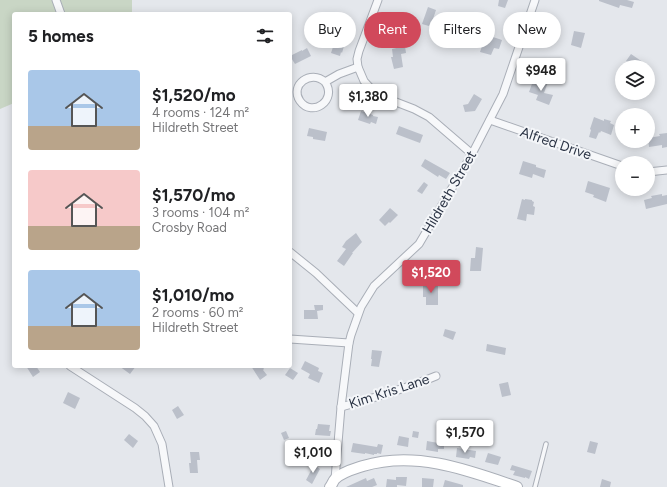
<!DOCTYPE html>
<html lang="en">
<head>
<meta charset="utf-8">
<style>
  :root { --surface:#fff; --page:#f2f2f2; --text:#202124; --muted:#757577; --accent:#d1495b }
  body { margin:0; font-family:Figtree,sans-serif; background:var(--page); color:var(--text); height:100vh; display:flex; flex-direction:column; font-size:15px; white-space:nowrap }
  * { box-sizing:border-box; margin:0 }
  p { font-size:13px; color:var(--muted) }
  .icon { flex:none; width:22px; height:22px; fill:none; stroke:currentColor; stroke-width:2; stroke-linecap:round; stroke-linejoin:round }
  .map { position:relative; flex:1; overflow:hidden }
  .sheet { position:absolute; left:12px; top:12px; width:280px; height:356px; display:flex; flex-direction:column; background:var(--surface); border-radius:4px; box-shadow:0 2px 10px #0003 }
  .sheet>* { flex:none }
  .guide { position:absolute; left:304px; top:12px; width:303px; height:36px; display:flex; gap:8px }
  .fabs { position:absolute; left:615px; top:60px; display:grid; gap:8px }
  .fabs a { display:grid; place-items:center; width:40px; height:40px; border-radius:50%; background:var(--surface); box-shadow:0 2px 10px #0003; font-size:20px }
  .price { position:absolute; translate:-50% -34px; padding:0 9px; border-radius:4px; background:#fff; color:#222; font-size:13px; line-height:26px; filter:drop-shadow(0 1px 2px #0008) }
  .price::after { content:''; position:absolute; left:50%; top:24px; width:12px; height:9px; margin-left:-6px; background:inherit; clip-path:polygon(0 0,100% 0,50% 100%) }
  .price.current { background:var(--accent); color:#fff }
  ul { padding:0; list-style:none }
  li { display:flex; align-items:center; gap:12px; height:100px; padding:0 16px }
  li span { display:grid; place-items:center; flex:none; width:112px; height:80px; border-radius:4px; color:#555 }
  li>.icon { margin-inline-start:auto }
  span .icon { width:48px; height:48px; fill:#fffc; stroke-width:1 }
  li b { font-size:17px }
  h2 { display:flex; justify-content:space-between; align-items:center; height:48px; padding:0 16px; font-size:17px }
  .chip { padding:0 14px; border-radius:18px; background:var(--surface); box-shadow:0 2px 10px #0003; font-size:14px; line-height:36px }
  .chip.current { background:var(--accent); color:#fff }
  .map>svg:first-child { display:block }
  .green { fill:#c9d6c5 }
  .building { fill:#bbc0ca }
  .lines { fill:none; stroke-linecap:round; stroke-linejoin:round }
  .lane-casing { stroke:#a9aeb7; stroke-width:5.5 }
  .street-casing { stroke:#a9aeb7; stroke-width:9 }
  .secondary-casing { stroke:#a9aeb7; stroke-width:12 }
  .lane { stroke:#f7f8fa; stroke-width:3.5 }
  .street { stroke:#f7f8fa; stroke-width:7 }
  .secondary { stroke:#fff; stroke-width:10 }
  .labels { text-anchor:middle; stroke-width:4; stroke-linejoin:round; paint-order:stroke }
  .street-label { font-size:14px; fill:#2b3445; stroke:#f4f6f9 }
</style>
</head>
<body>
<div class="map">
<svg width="667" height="487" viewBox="0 0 667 487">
  <rect width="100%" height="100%" fill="#e4e7ec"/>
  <path class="green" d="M 0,0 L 132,0 L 132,14 L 14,14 L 14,103 L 0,109 Z"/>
  <g class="building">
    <path d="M 499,0 L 508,0 L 505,8 L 498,6 Z"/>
    <path d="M 599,0 L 627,0 L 634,2 L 632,8 L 620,5 L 619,8 L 599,1 Z"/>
    <path d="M 428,7 L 436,10 L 432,22 L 431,21 L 429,26 L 422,24 Z"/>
    <path d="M 574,31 L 585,33 L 581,48 L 571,45 Z"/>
    <path d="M 338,36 L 346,39 L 342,53 L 341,52 L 340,56 L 331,53 L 335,41 L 336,42 Z"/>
    <path d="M 485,37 L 492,40 L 493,37 L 502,40 L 499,49 L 494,48 L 491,55 L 480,52 Z"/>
    <path d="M 405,46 L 406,53 L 401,54 L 403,67 L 394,69 L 391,57 L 393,57 L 392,49 Z"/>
    <path d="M 307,48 L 311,56 L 295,64 L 290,56 L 302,50 L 302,51 Z"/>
    <path d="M 631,54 L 650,67 L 632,67 L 629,65 L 630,63 L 626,61 Z"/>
    <path d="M 540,79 L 548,82 L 544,93 L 553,95 L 549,105 L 536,100 L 538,95 L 529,92 L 533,81 L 538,83 Z"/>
    <path d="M 474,94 L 482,99 L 475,111 L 465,112 L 463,105 L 468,104 Z"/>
    <path d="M 361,111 L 373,115 L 373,116 L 378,117 L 376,124 L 371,122 L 370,124 L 358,120 Z"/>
    <path d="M 594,117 L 604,121 L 604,119 L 611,121 L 610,123 L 614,125 L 611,135 L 601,131 L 600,133 L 599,132 L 596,139 L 589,137 L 591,130 L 590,129 Z"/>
    <path d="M 399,126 L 423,135 L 420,143 L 396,134 Z"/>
    <path d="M 309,128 L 327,132 L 325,141 L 313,139 L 313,137 L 307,136 Z"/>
    <path d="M 667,133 L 667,147 L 662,148 L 662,145 L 649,147 L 648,138 L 660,136 L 659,134 Z"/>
    <path d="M 425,159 L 450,173 L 446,179 L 439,175 L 438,177 L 421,166 Z"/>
    <path d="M 523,161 L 536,165 L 536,167 L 546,170 L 544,178 L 533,174 L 532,178 L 519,174 Z"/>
    <path d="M 588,181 L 610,188 L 606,202 L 593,197 L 594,195 L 585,192 Z"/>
    <path d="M 424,182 L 428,185 L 422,194 L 417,191 Z"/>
    <path d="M 662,194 L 662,196 L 667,195 L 667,204 L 646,209 L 644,200 L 652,198 L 651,196 Z"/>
    <path d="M 522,199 L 525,200 L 525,199 L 532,200 L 532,201 L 534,202 L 533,206 L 535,207 L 534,215 L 527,214 L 526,221 L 517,219 Z"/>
    <path d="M 390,208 L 398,215 L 390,223 L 389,222 L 385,226 L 379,220 Z"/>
    <path d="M 356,233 L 362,242 L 352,253 L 353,253 L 344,266 L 337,261 L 346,249 L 342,247 L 346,241 Z"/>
    <path d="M 476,247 L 483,248 L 481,271 L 470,271 L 471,258 L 475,258 Z"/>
    <path d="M 423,285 L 438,285 L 438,305 L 426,305 L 426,297 L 423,297 Z"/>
    <path d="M 314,305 L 323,305 L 323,310 L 317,311 L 318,319 L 304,319 L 304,310 L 315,310 Z"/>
    <path d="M 445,329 L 456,332 L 453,340 L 443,336 Z"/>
    <path d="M 487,344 L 506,348 L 505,355 L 486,351 Z"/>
    <path d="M 372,350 L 382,351 L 379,367 L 371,366 L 372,359 L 371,359 Z"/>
    <path d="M 305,361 L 319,368 L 318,371 L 323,373 L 319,383 L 308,378 L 310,374 L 301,369 Z"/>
    <path d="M 26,366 L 36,366 L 40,372 L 33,377 Z"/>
    <path d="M 119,366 L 136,366 L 130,374 Z"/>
    <path d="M 251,366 L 262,366 L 264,369 L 263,370 L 267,375 L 260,380 Z"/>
    <path d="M 290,368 L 298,373 L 293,380 L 285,375 Z"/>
    <path d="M 508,382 L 511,395 L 502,397 L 499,384 Z"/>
    <path d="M 68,392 L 80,398 L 75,409 L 63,403 Z"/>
    <path d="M 178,406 L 184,415 L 177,419 L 172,410 Z"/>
    <path d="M 318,424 L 330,425 L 329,431 L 331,431 L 330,436 L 315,435 L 316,429 L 317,429 Z"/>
    <path d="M 286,431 L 289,438 L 284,440 L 281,433 Z"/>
    <path d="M 413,431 L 419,432 L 418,438 L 412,437 Z"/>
    <path d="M 129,434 L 138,441 L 133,448 L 124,440 Z"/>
    <path d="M 399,436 L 409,438 L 408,447 L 397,445 Z"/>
    <path d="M 427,441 L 444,444 L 444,449 L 438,449 L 438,452 L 426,450 Z"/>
    <path d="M 590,441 L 598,443 L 595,454 L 587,452 Z"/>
    <path d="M 353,443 L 377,447 L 378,444 L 383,445 L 381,454 L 377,453 L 377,454 L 374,454 L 374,455 L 365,453 L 365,454 L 351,452 Z"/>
    <path d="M 457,448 L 476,451 L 475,458 L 470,457 L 469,459 L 456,457 Z"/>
    <path d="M 190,452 L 199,452 L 200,460 L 197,460 L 198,473 L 190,473 L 189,463 L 191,463 Z"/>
    <path d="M 488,453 L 501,457 L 498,465 L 485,462 Z"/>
    <path d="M 314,465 L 320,469 L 312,484 L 306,480 Z"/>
    <path d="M 512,465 L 532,471 L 529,479 L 525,477 L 525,478 L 513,475 L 515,471 L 510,470 Z"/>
    <path d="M 396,477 L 407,477 L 406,486 L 397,485 L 397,487 L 386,487 L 387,479 L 396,480 Z"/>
    <path d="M 366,478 L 367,481 L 374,478 L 377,485 L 372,487 L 346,487 Z"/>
    <path d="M 422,478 L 434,479 L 433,487 L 422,487 Z"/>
    <path d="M 602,479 L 611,482 L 610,487 L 600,487 Z"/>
    <path d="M 445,480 L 463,485 L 463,487 L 443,487 Z"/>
  </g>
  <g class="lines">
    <g class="lane-casing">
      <path id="lane" d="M 535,487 L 546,444"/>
    </g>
    <g class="street-casing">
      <g id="street">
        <path d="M 56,0 L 61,14"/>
        <path d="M 378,0 L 359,51 L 357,59 L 358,67 L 364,81 L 375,93 L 383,97 L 414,109 L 429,117 L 472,154"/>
        <path d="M 325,82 C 311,69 289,85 300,101 C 312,118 338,100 325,82 L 339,74 L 358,67"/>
        <path d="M 490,120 L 622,166"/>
        <path d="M 648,172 L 667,170"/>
        <path d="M 290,252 L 316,273 L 358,313"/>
        <path d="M 290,339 L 349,343"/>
        <path d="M 70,366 L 135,408 L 145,416 L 154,426 L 162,444 L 169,487"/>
        <path d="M 341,407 C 374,398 405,389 436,376"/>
        <path d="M 335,479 L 341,407 L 349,343 L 351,335 L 361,307 L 374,286 L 419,244 L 472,154 L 503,94 L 535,0"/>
      </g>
    </g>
    <g class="secondary-casing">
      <path id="secondary" d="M 330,487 C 332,485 333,481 335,479 C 342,472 354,469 363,466 C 415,450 468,470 517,487"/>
    </g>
    <use href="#lane" class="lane"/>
    <use href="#street" class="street"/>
    <use href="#secondary" class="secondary"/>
  </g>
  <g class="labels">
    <g class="street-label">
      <text transform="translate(556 143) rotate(19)" y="5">Alfred Drive</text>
      <text transform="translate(449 192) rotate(-60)" y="5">Hildreth Street</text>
      <text transform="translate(389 391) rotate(-18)" y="5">Kim Kris Lane</text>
    </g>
  </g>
</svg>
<div class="fabs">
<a><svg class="icon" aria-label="layers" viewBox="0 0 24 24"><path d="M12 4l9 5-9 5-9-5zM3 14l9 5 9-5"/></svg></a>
<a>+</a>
<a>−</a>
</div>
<b class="price" style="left:541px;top:92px">$948</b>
<b class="price" style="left:368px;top:118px">$1,380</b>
<b class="price current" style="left:431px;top:294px">$1,520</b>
<b class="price" style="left:465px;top:454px">$1,570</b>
<b class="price" style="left:313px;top:474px">$1,010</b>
<div class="guide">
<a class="chip">Buy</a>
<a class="chip current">Rent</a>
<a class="chip">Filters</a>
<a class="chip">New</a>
</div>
<section class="sheet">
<h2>5 homes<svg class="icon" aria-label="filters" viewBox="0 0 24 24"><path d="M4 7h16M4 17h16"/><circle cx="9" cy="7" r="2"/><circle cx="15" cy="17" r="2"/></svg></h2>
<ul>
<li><span style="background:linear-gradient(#a9c7e8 70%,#b9a48a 0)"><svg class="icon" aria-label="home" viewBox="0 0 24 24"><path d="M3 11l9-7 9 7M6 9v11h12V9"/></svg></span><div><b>$1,520/mo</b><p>4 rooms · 124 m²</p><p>Hildreth Street</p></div></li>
<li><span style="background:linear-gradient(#f6c9c9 70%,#b9a48a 0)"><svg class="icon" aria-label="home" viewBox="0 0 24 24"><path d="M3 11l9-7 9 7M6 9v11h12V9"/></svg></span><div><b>$1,570/mo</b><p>3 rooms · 104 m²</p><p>Crosby Road</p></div></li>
<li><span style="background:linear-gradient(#a9c7e8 70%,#b9a48a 0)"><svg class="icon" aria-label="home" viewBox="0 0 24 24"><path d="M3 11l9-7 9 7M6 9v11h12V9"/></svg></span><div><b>$1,010/mo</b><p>2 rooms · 60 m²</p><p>Hildreth Street</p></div></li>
</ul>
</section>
</div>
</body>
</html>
